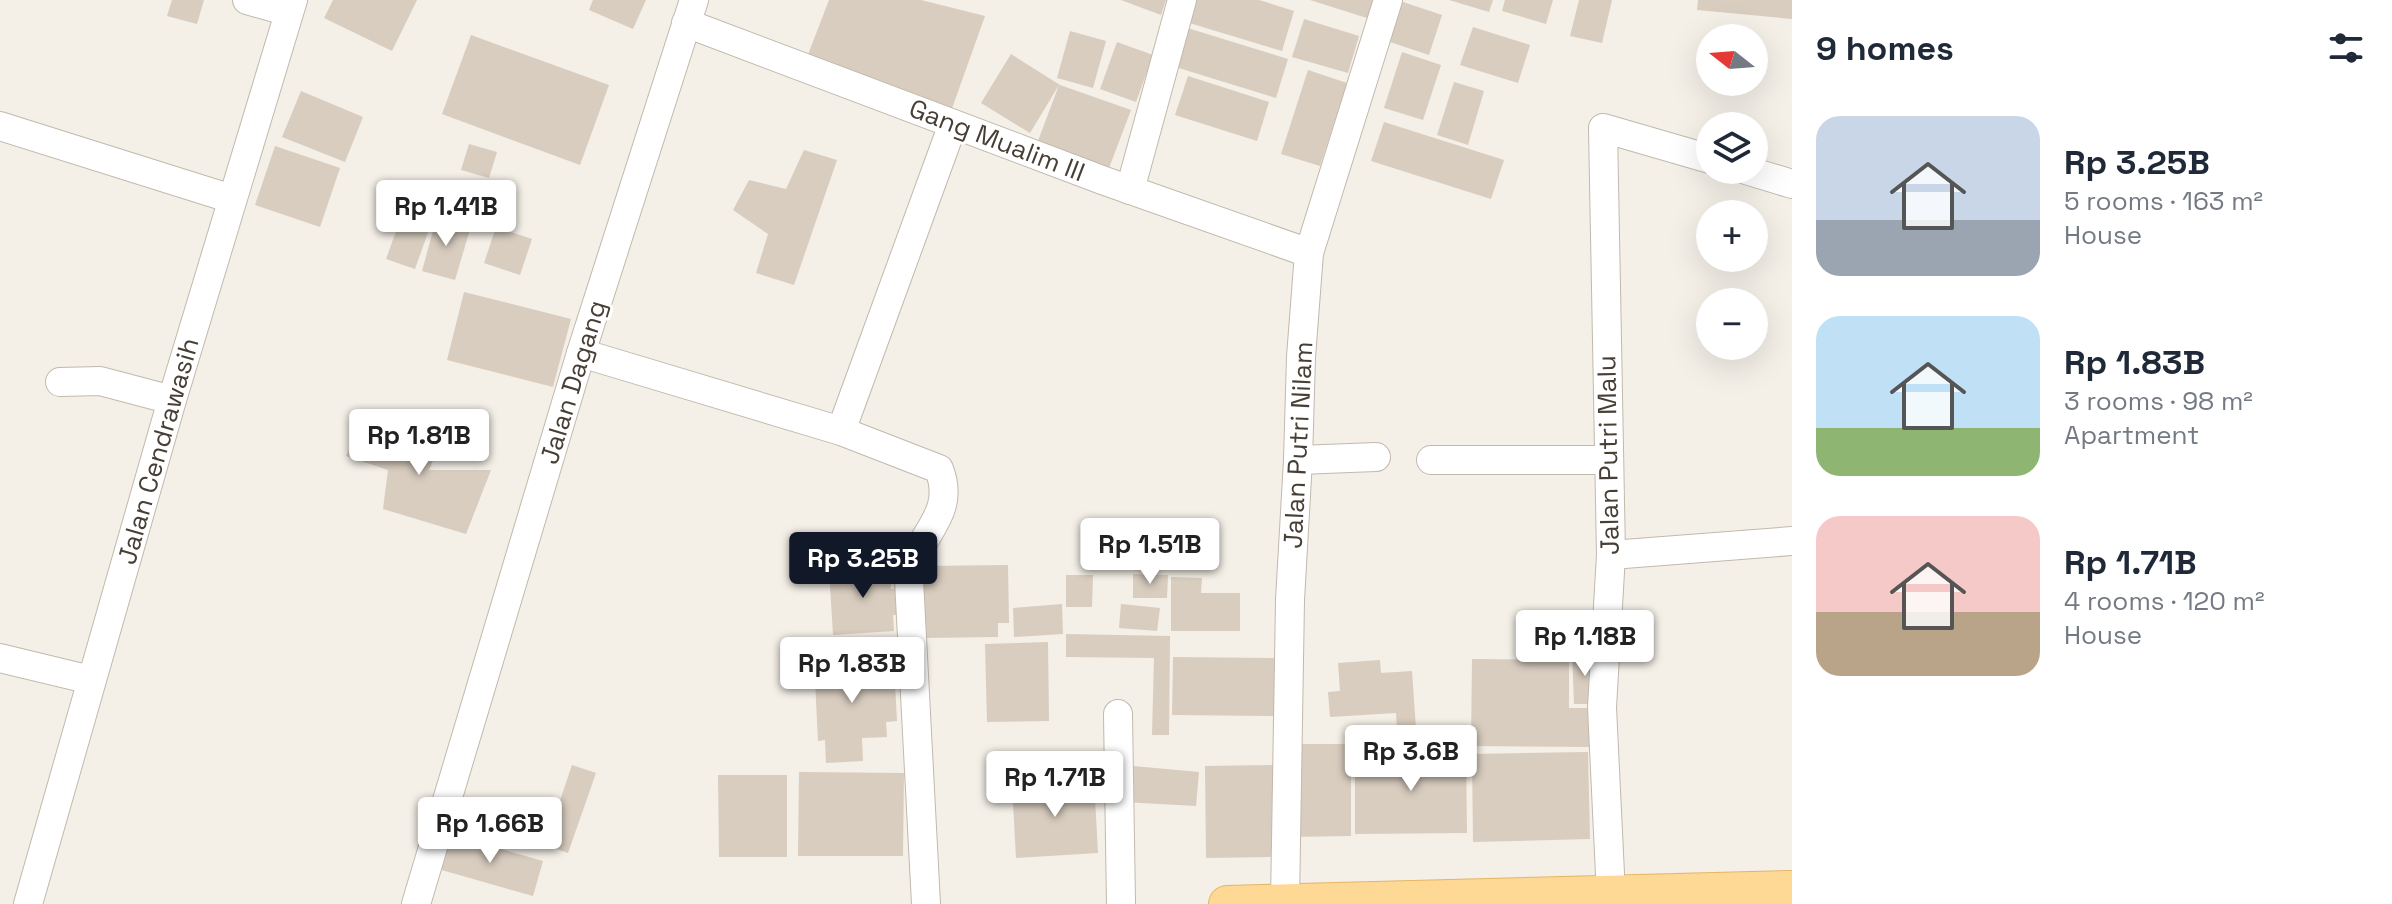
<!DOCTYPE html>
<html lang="en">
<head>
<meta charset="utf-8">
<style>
  :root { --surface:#fff; --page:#f6f6f7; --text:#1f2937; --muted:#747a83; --accent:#111827 }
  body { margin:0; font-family:"Space Grotesk",sans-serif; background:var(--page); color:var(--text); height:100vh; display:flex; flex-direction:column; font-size:30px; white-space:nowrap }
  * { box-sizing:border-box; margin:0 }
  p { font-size:26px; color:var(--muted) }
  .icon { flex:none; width:44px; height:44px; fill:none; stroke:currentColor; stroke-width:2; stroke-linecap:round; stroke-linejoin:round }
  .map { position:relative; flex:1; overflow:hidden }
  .drawer { display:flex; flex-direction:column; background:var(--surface); width:600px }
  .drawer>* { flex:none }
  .needle { width:52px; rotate:287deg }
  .fabs { position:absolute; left:1696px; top:24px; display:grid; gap:16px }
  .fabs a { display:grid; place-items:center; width:72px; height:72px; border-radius:50%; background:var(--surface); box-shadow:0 8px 32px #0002; font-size:40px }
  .price { position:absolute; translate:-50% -68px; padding:0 18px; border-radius:8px; background:#fff; color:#222; font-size:26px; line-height:52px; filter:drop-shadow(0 2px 4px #0008) }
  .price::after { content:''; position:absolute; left:50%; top:48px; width:24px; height:18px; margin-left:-12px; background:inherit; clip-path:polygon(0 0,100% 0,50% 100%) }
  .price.selected { background:var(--accent); color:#fff }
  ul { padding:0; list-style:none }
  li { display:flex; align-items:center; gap:24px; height:200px; padding:0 24px }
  li span { display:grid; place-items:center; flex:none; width:224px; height:160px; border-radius:24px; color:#555 }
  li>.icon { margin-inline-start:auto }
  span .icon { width:96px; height:96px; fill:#fffc; stroke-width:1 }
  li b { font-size:34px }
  h2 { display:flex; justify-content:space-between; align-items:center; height:96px; padding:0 24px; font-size:34px }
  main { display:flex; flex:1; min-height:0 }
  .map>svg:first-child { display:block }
  .building { fill:#d8cdbf }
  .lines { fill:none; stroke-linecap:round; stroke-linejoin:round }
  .minor-casing { stroke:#c2b9ad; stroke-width:30 }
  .major-casing { stroke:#e4b565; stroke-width:38 }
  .minor { stroke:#fff; stroke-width:28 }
  .major { stroke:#fed996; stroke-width:36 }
  .labels { text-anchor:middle; stroke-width:6; stroke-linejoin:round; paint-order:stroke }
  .street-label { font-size:26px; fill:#473f36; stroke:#fff }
</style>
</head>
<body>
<main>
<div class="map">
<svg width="1792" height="904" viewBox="0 0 1792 904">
  <rect width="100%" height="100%" fill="#f4efe7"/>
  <g class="building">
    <path d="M 172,0 L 204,0 L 197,24 L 167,16 Z"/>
    <path d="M 333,0 L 417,0 L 392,51 L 324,18 Z"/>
    <path d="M 593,0 L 646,0 L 633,29 L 589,10 Z"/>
    <path d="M 829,0 L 921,0 L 985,16 L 950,114 L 804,65 Z"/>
    <path d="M 1121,0 L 1166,0 L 1161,15 Z"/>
    <path d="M 1193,0 L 1259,0 L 1294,11 L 1282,51 L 1186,22 Z"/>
    <path d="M 1310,0 L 1376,0 L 1370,19 Z"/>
    <path d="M 1449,0 L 1493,0 L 1489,12 Z"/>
    <path d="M 1505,0 L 1553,0 L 1546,24 L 1502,11 Z"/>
    <path d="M 1579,0 L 1612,0 L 1602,43 L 1570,36 Z"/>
    <path d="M 1698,0 L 1792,0 L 1792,19 L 1697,10 Z"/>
    <path d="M 1400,1 L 1442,15 L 1429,55 L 1387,41 Z"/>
    <path d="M 1304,19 L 1359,36 L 1348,73 L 1292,57 Z"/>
    <path d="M 1181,26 L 1288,59 L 1276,98 L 1169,65 Z"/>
    <path d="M 1473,27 L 1530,45 L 1518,83 L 1460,65 Z"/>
    <path d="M 1070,31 L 1106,41 L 1093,88 L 1057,78 Z"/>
    <path d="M 471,35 L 609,85 L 580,165 L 442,114 Z"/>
    <path d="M 1117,42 L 1153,55 L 1136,102 L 1100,89 Z"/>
    <path d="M 1402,52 L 1441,65 L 1423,120 L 1384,108 Z"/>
    <path d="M 1011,54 L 1060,85 L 1131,110 L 1106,176 L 1035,149 L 1059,85 L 1030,133 L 981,103 Z"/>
    <path d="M 1308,70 L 1347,83 L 1320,166 L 1281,154 Z"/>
    <path d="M 1188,76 L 1269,102 L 1257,141 L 1175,115 Z"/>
    <path d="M 1454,82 L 1484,91 L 1468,145 L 1437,135 Z"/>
    <path d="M 301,91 L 363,117 L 345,162 L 282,137 Z"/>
    <path d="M 1384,122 L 1504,160 L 1491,199 L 1371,161 Z"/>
    <path d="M 469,144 L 497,152 L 489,178 L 461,170 Z"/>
    <path d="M 275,146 L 340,168 L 320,227 L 255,205 Z"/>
    <path d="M 804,150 L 837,160 L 794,285 L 756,273 L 768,234 L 733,210 L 749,180 L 786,189 Z"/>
    <path d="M 407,201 L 436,210 L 415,269 L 386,259 Z"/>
    <path d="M 437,216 L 471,226 L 455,280 L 422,271 Z"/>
    <path d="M 496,227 L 532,239 L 520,275 L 484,263 Z"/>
    <path d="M 464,292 L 571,319 L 553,387 L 447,360 Z"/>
    <path d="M 366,417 L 441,442 L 429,470 L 491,470 L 466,534 L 383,509 L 388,470 L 346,456 Z"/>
    <path d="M 890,565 L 891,589 L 900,588 L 902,615 L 893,615 L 894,631 L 833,635 L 829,569 Z"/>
    <path d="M 1008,565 L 1009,623 L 998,623 L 998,637 L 923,638 L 922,566 Z"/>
    <path d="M 1133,574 L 1168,575 L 1167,598 L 1133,598 Z"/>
    <path d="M 1066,575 L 1093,575 L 1092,607 L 1066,607 Z"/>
    <path d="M 1171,577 L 1202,578 L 1201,593 L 1240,593 L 1240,631 L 1171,631 Z"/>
    <path d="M 1062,604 L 1063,634 L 1014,637 L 1013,608 Z"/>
    <path d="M 1121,604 L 1160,608 L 1157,631 L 1119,628 Z"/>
    <path d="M 1066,634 L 1170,636 L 1169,735 L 1152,735 L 1154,658 L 1066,657 Z"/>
    <path d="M 1048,642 L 1049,721 L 987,722 L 985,644 Z"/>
    <path d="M 1596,652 L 1597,704 L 1574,704 L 1572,653 Z"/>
    <path d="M 883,656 L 884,684 L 895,684 L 897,721 L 886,722 L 887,737 L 862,738 L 863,761 L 826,763 L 825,740 L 818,741 L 814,660 Z"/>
    <path d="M 1173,657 L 1279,658 L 1278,716 L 1172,715 Z"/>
    <path d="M 1472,659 L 1569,660 L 1569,708 L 1590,708 L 1590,747 L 1471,746 Z"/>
    <path d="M 1380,660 L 1381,673 L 1412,671 L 1416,729 L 1397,730 L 1396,713 L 1330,717 L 1328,692 L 1340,691 L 1338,663 Z"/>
    <path d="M 1289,744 L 1351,744 L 1351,836 L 1290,837 Z"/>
    <path d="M 1466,751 L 1467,833 L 1355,834 L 1355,752 Z"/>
    <path d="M 1588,752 L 1590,839 L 1473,842 L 1472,754 Z"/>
    <path d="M 572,765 L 596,773 L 568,853 L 545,845 Z"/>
    <path d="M 1122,765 L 1199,772 L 1196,806 L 1123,802 Z"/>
    <path d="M 1274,765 L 1275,857 L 1206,858 L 1205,766 Z"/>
    <path d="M 799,772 L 904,773 L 903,856 L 798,856 Z"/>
    <path d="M 718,775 L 787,775 L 787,857 L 719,857 Z"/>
    <path d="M 1094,779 L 1098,853 L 1016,858 L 1012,785 Z"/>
    <path d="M 448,834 L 543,861 L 533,896 L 438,869 Z"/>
  </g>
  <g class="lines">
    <g class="minor-casing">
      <g id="minor">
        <path d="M 247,0 L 289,12"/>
        <path d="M 686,23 L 1102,180 L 1309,253"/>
        <path d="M 0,126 L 232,199"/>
        <path d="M 1746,170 L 1792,184"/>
        <path d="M 1130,190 L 1182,0"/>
        <path d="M 581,353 L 841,431 L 939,469 C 958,518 913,536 909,580 L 926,904"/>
        <path d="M 60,382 L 100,381 L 172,400"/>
        <path d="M 841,431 L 953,124"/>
        <path d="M 1298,460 L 1376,457"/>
        <path d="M 1431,460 L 1608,460"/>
        <path d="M 1611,555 L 1792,541"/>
        <path d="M 0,658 L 91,680"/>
        <path d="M 1118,714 L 1121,904"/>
        <path d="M 1611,895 L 1602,707 L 1611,555 L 1603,128 L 1710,159"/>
        <path d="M 1285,902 L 1290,600 L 1298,460 L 1301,357 L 1309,253 L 1388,0"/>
        <path d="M 28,904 L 172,400 L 293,0"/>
        <path d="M 416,904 L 581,353 L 694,0"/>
      </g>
    </g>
    <g class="major-casing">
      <path id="major" d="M 1227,904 L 1792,889"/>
    </g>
    <use href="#minor" class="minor"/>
    <use href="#major" class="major"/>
  </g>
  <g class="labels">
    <g class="street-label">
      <text transform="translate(997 140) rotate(21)" y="9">Gang Mualim III</text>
      <text transform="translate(573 382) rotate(-73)" y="9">Jalan Dagang</text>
      <text transform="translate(1298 445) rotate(-87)" y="9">Jalan Putri Nilam</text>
      <text transform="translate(158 451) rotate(-74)" y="9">Jalan Cendrawasih</text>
      <text transform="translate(1608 455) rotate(-91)" y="9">Jalan Putri Malu</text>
    </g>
  </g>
</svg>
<div class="fabs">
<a><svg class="needle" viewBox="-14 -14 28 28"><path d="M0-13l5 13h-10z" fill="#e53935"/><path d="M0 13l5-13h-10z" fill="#747a83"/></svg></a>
<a><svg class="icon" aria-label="layers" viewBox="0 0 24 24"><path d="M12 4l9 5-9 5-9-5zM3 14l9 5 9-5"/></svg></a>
<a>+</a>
<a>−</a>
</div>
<b class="price" style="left:446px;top:248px">Rp 1.41B</b>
<b class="price" style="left:419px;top:477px">Rp 1.81B</b>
<b class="price" style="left:1150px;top:586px">Rp 1.51B</b>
<b class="price selected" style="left:863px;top:600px">Rp 3.25B</b>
<b class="price" style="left:1585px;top:678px">Rp 1.18B</b>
<b class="price" style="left:852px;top:705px">Rp 1.83B</b>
<b class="price" style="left:1411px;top:793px">Rp 3.6B</b>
<b class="price" style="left:1055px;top:819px">Rp 1.71B</b>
<b class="price" style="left:490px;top:865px">Rp 1.66B</b>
</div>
<section class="drawer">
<h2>9 homes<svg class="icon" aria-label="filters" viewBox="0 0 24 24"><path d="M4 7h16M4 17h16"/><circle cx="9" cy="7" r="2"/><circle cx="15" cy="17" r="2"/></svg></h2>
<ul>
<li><span style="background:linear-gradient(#c9d6e8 65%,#9aa5b1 0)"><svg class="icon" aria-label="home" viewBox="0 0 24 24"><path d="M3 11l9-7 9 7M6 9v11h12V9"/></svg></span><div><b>Rp 3.25B</b><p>5 rooms · 163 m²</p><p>House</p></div></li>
<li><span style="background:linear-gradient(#bfe0f5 70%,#8fb573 0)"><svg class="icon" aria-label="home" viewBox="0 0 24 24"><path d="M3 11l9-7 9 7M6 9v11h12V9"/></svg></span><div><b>Rp 1.83B</b><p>3 rooms · 98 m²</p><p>Apartment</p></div></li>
<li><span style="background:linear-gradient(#f6c9c9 60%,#b9a48a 0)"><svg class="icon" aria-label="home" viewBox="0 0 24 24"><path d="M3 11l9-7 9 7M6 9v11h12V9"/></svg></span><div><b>Rp 1.71B</b><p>4 rooms · 120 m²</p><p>House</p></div></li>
</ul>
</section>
</main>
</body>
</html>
